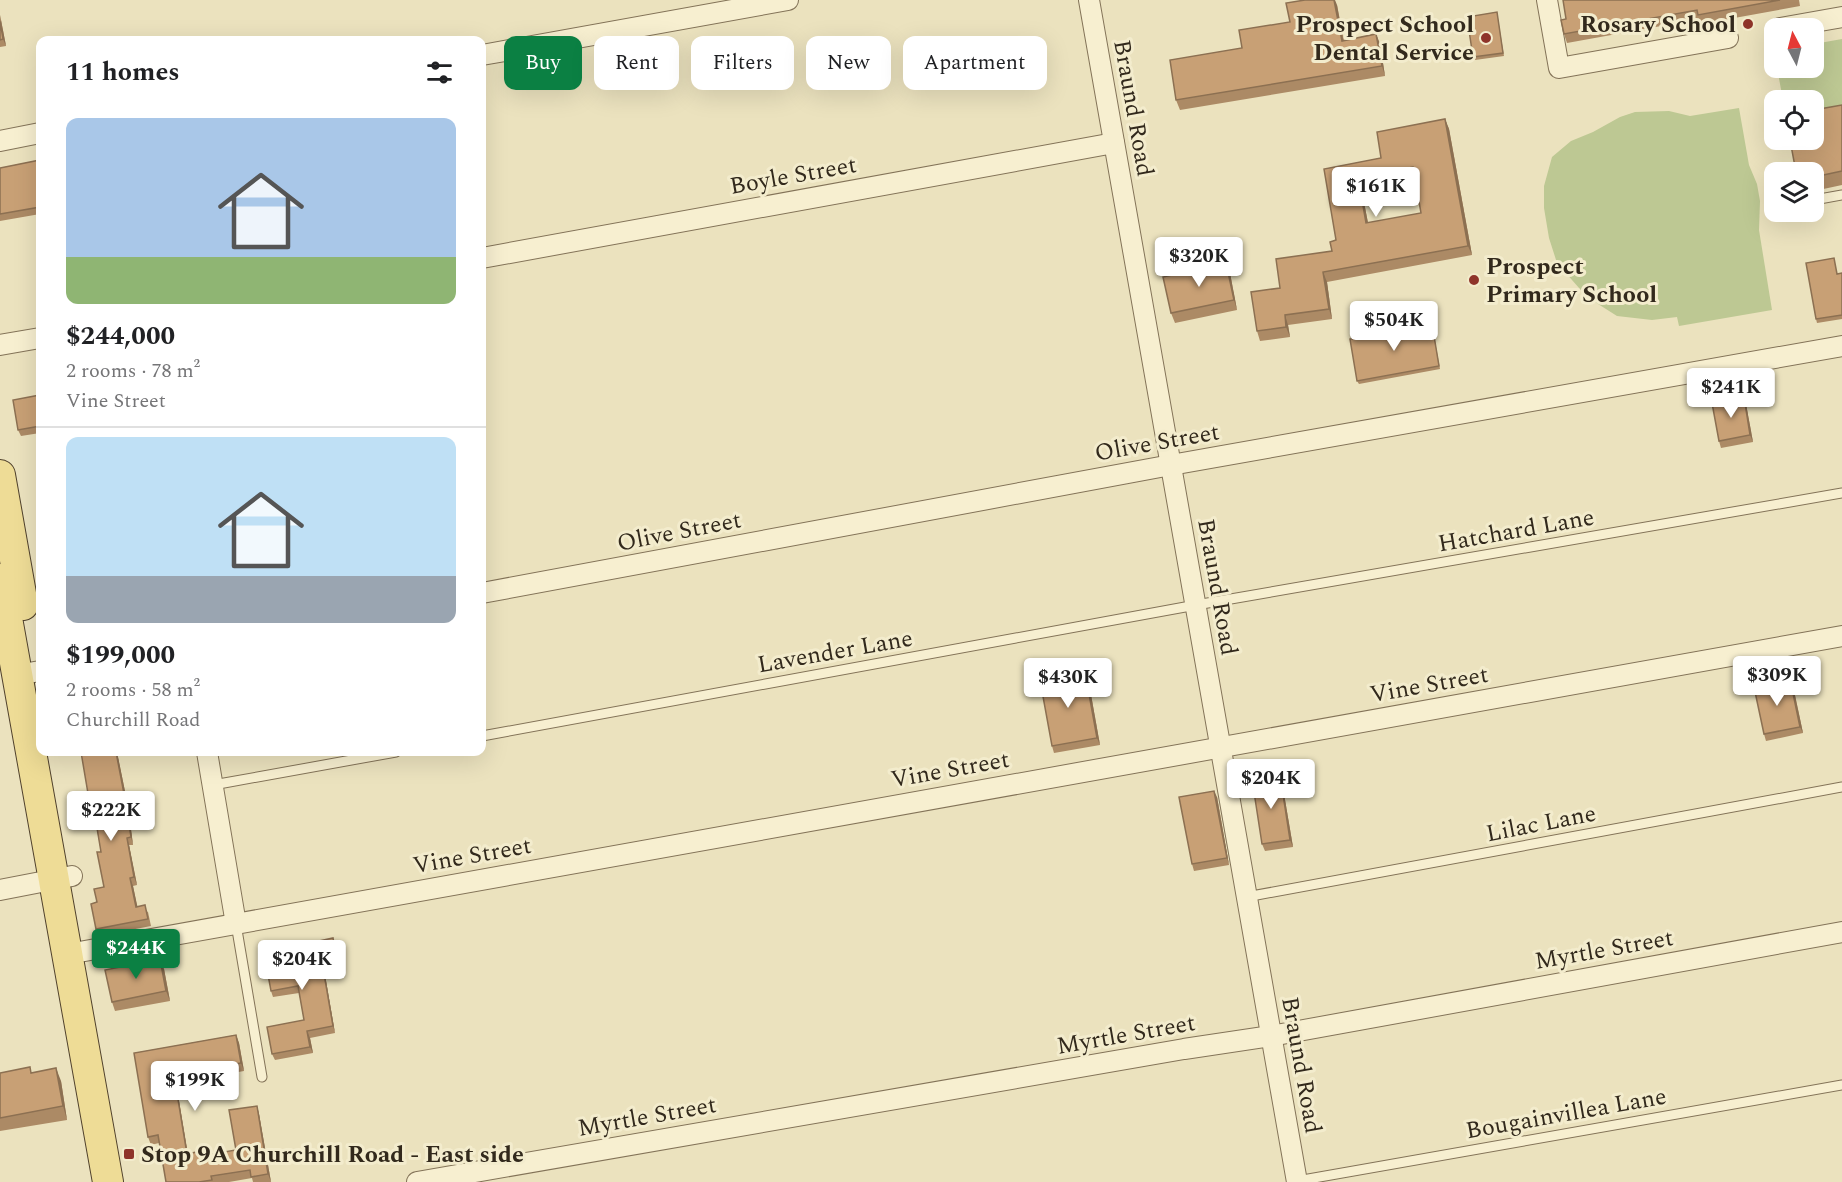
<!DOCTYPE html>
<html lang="en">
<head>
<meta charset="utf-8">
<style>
  :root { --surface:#fff; --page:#f6f6f6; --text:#202124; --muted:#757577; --line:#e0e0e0; --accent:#0b8043 }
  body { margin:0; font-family:Spectral,serif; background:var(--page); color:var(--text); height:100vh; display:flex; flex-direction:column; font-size:22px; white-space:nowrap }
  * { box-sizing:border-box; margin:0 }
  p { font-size:20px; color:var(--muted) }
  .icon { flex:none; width:33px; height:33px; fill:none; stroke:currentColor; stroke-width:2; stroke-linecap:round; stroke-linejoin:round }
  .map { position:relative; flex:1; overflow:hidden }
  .drawer { position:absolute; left:36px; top:36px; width:450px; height:720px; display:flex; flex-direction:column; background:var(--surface); border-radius:12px; box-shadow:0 6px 24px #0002 }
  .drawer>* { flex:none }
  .banner { position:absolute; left:504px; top:36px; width:570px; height:54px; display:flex; gap:12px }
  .needle { width:39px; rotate:353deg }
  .buttons { position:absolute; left:1764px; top:18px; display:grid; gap:12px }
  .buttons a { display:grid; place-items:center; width:60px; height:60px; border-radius:12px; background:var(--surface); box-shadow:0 6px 24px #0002; font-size:30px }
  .price { position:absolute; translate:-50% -51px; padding:0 14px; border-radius:6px; background:#fff; color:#222; font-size:20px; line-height:39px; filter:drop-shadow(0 2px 3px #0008) }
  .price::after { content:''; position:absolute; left:50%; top:36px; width:18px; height:14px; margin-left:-9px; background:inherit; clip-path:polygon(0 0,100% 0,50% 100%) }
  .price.selected { background:var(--accent); color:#fff }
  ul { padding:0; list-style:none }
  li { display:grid; align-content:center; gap:12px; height:318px; padding:0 30px }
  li+li { border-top:2px solid var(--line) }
  li span { display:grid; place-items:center; height:186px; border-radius:12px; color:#555 }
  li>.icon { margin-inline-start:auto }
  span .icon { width:108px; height:108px; fill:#fffc; stroke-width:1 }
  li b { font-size:26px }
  h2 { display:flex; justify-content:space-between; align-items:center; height:72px; padding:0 30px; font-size:26px }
  .pill { padding:0 21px; border-radius:12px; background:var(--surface); box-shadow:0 6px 24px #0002; font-size:21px; line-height:54px }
  .pill.selected { background:var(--accent); color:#fff }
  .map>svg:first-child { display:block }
  .green { fill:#bdc893 }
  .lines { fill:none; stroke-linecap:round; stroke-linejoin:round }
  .service-casing { stroke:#837358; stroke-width:11 }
  .minor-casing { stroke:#837358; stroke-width:22 }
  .primary-casing { stroke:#50412c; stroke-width:32 }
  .service { stroke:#f7efd0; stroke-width:9 }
  .minor { stroke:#f7efd0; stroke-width:20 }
  .primary { stroke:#eedc96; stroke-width:30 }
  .wall { fill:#ac8a65; fill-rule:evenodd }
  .shaded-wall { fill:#8c7052 }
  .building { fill:#c8a075; stroke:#8c7052; stroke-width:1.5; fill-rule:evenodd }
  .poi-dot { fill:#8f342a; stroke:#f3eccd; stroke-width:2 }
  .labels { text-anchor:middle; stroke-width:6; stroke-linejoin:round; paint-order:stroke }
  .poi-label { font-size:24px; font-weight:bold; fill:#32291c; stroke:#f3eccd; text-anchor:end }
  .street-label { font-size:24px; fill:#32291c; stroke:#f3eccd }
</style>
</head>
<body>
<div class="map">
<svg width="1842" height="1182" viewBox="0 0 1842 1182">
  <rect width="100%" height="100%" fill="#ebe2be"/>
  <g class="green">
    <path d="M 1842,39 L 1842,117 L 1814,122 L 1814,100 L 1783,100 L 1777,68 L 1814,68 L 1814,44 Z"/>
    <path d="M 1739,108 L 1749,165 L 1757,184 L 1760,201 L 1759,230 L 1772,310 L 1679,326 L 1677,317 L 1652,320 L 1617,316 L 1587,297 L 1557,263 L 1549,238 L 1544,208 L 1544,186 L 1552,157 L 1571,141 L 1593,132 L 1620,117 L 1635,112 L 1669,111 L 1690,116 Z"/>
  </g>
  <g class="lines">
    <g class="service-casing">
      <g id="service">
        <path d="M 1814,200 L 1842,195"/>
        <path d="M 482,736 L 1196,605 L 1842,493"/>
        <path d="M 213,785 L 396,752"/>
        <path d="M 1246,897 L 1842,787"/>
        <path d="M 236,924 L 262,1077"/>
        <path d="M 1297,1181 L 1842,1085"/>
      </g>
    </g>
    <g class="minor-casing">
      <g id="minor">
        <path d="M 1089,0 L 1297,1182"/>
        <path d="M 1547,0 L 1559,68 L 1728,38"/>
        <path d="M 1780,28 L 1842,17"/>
        <path d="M 482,55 L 788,0"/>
        <path d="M 0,141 L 40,133"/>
        <path d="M 482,258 L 1114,143"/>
        <path d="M 0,345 L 40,338"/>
        <path d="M 482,593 L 1171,465 L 1842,346"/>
        <path d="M 17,675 L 40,671"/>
        <path d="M 207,752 L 236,924"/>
        <path d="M 0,890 L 72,876"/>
        <path d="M 68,954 L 1842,636"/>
        <path d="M 417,1182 L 1184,1049 L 1271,1036 L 1842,932"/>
      </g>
    </g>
    <g class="primary-casing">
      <g id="primary">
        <path d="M 0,475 L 23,605"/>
        <path d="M 0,579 L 108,1182"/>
      </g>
    </g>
    <use href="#service" class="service"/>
    <use href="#minor" class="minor"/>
    <use href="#primary" class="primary"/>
  </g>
  <g class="wall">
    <path d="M 1563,0 L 1799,0 L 1800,6 L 1701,24 L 1700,19 L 1567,43 L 1564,34 L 1566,19 Z"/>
    <path d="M 1337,5 L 1344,40 L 1376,34 L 1380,44 L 1385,76 L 1180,110 L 1176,100 L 1242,48 Z"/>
    <path d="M 1497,12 L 1504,56 L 1475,60 L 1473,57 Z"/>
    <path d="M 0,15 L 6,46 L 0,47 Z"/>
    <path d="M 1842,105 L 1842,185 L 1814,191 L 1814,172 Z"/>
    <path d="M 1445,119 L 1449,129 L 1472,255 L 1327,282 L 1332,319 L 1288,325 L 1290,337 L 1260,341 L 1257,331 L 1280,288 L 1332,251 L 1336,240 L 1324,169 L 1381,158 ZM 1415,177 L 1421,213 L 1368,223 L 1361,187 Z"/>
    <path d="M 40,160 L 40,214 L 0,221 L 0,168 Z"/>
    <path d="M 1834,258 L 1837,274 L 1842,273 L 1842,319 L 1817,323 L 1816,319 Z"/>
    <path d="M 1226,263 L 1230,273 L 1237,310 L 1175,323 L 1171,313 Z"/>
    <path d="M 1432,324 L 1440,369 L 1359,384 L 1357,381 Z"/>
    <path d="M 40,395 L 40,433 L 21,436 L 18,430 Z"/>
    <path d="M 1746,404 L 1753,442 L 1721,448 L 1719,441 Z"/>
    <path d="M 1088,678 L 1100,745 L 1054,753 L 1052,746 Z"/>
    <path d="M 1793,686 L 1803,733 L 1766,741 L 1764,734 Z"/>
    <path d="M 81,752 L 117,752 L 128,806 L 133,845 L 129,845 L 137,885 L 133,886 L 137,906 L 148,912 L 151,926 L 99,936 L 96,929 L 97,902 L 104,887 L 101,852 L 97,830 L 96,830 L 93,823 Z"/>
    <path d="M 1280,775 L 1282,782 L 1293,847 L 1265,851 L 1262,844 Z"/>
    <path d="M 1217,797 L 1229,865 L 1194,871 L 1192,864 Z"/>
    <path d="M 335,945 L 340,972 L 325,975 L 335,1033 L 310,1038 L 313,1053 L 275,1060 L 272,1054 L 304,1020 L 299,993 L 273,997 L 271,991 Z"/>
    <path d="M 164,969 L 170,1001 L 115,1011 L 112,1002 Z"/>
    <path d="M 236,1035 L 239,1043 L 244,1071 L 176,1083 L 188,1154 L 208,1155 L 236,1150 L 257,1106 L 259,1114 L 271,1182 L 253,1182 L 252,1178 L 229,1182 L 166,1182 L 159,1143 L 151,1145 L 148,1137 L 134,1053 Z"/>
    <path d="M 32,1072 L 61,1081 L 67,1120 L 0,1131 L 0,1073 Z"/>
  </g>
  <g class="shaded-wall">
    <path d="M 1334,0 L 1335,0 L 1337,5 L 1345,51 L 1342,41 Z"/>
    <path d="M 0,15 L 6,46 L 3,39 Z"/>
    <path d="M 1376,34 L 1380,44 L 1385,76 L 1382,66 Z"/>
    <path d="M 1445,119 L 1449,129 L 1472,255 L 1468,246 Z"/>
    <path d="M 1358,177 L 1361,187 L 1370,233 L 1366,223 Z"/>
    <path d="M 1226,263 L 1230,273 L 1237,310 L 1234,300 Z"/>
    <path d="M 1323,272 L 1327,282 L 1332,319 L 1329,309 Z"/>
    <path d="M 1285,315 L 1288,325 L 1290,337 L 1286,327 Z"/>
    <path d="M 1744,397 L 1746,404 L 1753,442 L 1750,435 Z"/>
    <path d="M 1085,672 L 1088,678 L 1100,745 L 1097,738 Z"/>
    <path d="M 1790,679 L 1793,686 L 1803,733 L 1800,727 Z"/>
    <path d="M 116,752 L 117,752 L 128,806 L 133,845 L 131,837 Z"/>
    <path d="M 1280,775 L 1282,782 L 1293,847 L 1290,840 Z"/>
    <path d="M 1214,791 L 1217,797 L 1229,865 L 1227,858 Z"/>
    <path d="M 127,838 L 129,845 L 137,885 L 134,877 Z"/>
    <path d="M 130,878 L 133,886 L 139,914 L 136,907 Z"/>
    <path d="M 333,938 L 335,945 L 340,972 L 338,965 Z"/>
    <path d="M 160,959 L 164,969 L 170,1001 L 166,991 Z"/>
    <path d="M 323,968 L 325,975 L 335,1033 L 333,1026 Z"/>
    <path d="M 307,1031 L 310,1038 L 313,1053 L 310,1047 Z"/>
    <path d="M 236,1035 L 239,1043 L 244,1071 L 241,1063 Z"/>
    <path d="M 56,1068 L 61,1081 L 67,1120 L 63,1106 Z"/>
    <path d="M 174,1075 L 176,1083 L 189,1162 L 187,1154 Z"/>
    <path d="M 257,1106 L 259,1114 L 271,1182 L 268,1174 Z"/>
  </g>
  <g class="building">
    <path d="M 1305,0 L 1334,0 L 1342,41 L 1376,34 L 1382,66 L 1176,100 L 1170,60 L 1242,48 L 1239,30 L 1290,22 L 1286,3 Z"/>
    <path d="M 1563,0 L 1780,0 L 1698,15 L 1697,10 L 1564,34 L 1561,20 L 1566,19 Z"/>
    <path d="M 1497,12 L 1503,53 L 1473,57 L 1467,17 Z"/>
    <path d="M 0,21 L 3,39 L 0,40 Z"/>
    <path d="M 1842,105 L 1842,171 L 1814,177 L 1814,172 L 1796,172 L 1790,140 L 1814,140 L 1814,110 Z"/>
    <path d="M 1445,119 L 1468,246 L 1323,272 L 1329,309 L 1285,315 L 1286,327 L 1257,331 L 1251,292 L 1280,288 L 1276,259 L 1332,251 L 1330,242 L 1336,240 L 1324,169 L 1381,158 L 1377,132 ZM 1413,167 L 1421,213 L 1366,223 L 1358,177 Z"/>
    <path d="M 40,160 L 40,207 L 0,214 L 0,168 Z"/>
    <path d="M 1834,258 L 1837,274 L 1842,273 L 1842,315 L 1816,319 L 1806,263 Z"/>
    <path d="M 1226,263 L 1234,300 L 1171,313 L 1163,277 Z"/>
    <path d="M 1432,324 L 1439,366 L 1357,381 L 1350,339 Z"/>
    <path d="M 40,395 L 40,426 L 18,430 L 13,400 Z"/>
    <path d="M 1744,397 L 1750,435 L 1719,441 L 1712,403 Z"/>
    <path d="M 1085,672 L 1097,738 L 1052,746 L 1040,680 Z"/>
    <path d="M 1790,679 L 1800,727 L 1764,734 L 1754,687 Z"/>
    <path d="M 81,752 L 116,752 L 125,799 L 131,837 L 127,838 L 134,877 L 130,878 L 136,907 L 145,905 L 148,919 L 96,929 L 91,904 L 97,902 L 94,889 L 104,887 L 97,852 L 101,852 L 96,822 L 93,823 Z"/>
    <path d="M 1280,775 L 1290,840 L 1262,844 L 1252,779 Z"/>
    <path d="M 1214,791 L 1227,858 L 1192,864 L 1179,797 Z"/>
    <path d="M 333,938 L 338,965 L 323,968 L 333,1026 L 307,1031 L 310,1047 L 272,1054 L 267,1027 L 304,1020 L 298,986 L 271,991 L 264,953 Z"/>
    <path d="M 160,959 L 166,991 L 112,1002 L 105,970 Z"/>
    <path d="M 236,1035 L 241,1063 L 174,1075 L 187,1154 L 206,1150 L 207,1155 L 236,1150 L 229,1110 L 257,1106 L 268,1174 L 251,1177 L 250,1170 L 211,1176 L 212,1180 L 199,1182 L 166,1182 L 158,1135 L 148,1137 L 134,1053 Z"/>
    <path d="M 30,1067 L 31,1073 L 56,1068 L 63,1106 L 0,1118 L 0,1073 Z"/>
  </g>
  <g class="poi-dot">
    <circle cx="1748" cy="24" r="6"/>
    <circle cx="1486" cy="38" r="6"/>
    <circle cx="1474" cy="280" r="6"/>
    <rect x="123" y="1148" width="12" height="12" rx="3"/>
  </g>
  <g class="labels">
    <g class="poi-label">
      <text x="1474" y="32">Prospect School<tspan x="1474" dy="28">Dental Service</tspan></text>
      <text x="1736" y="32">Rosary School</text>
      <text x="1486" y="274" text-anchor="start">Prospect<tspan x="1486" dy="28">Primary School</tspan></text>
      <text x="141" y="1162" text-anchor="start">Stop 9A Churchill Road - East side</text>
    </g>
    <g class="street-label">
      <text transform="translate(1134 108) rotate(80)" y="8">Braund Road</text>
      <text transform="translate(793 175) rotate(-10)" y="8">Boyle Street</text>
      <text transform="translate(1157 442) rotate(-10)" y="8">Olive Street</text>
      <text transform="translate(1516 530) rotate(-10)" y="8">Hatchard Lane</text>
      <text transform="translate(679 531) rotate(-11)" y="8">Olive Street</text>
      <text transform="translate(1218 587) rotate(80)" y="8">Braund Road</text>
      <text transform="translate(835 651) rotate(-10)" y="8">Lavender Lane</text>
      <text transform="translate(1429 684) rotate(-10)" y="8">Vine Street</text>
      <text transform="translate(950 769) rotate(-10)" y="8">Vine Street</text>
      <text transform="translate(1541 823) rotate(-11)" y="8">Lilac Lane</text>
      <text transform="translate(472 855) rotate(-10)" y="8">Vine Street</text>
      <text transform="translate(1604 949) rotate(-10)" y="8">Myrtle Street</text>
      <text transform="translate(1126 1034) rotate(-10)" y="8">Myrtle Street</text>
      <text transform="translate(1302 1065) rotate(80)" y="8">Braund Road</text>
      <text transform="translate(1566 1113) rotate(-10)" y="8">Bougainvillea Lane</text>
      <text transform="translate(647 1116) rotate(-10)" y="8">Myrtle Street</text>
    </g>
  </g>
</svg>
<div class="buttons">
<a><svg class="needle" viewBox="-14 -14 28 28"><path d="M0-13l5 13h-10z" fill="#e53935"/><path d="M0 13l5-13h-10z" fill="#757577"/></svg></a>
<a><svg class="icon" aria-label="locate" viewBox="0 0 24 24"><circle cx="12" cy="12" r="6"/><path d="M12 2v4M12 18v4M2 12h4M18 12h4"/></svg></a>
<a><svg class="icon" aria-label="layers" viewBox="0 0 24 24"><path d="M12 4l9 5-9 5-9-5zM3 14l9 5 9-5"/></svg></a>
</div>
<b class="price" style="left:1376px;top:218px">$161K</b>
<b class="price" style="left:1199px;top:288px">$320K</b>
<b class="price" style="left:1394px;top:352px">$504K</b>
<b class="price" style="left:1731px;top:419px">$241K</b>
<b class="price" style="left:1777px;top:707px">$309K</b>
<b class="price" style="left:1068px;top:709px">$430K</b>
<b class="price" style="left:1271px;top:810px">$204K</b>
<b class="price" style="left:111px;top:842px">$222K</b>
<b class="price selected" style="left:136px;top:980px">$244K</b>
<b class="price" style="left:302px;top:991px">$204K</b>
<b class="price" style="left:195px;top:1112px">$199K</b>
<div class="banner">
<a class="pill selected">Buy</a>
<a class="pill">Rent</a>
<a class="pill">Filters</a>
<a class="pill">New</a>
<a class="pill">Apartment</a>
</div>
<section class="drawer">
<h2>11 homes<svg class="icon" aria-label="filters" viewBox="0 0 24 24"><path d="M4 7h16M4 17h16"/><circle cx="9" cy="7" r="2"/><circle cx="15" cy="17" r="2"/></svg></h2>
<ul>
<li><span style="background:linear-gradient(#a9c7e8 75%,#8fb573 0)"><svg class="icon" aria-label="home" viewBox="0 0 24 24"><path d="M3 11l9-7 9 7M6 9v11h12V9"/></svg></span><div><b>$244,000</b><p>2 rooms · 78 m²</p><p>Vine Street</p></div></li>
<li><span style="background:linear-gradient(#bfe0f5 75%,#9aa5b1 0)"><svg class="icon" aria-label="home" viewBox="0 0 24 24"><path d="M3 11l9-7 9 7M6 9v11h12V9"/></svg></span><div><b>$199,000</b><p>2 rooms · 58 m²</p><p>Churchill Road</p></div></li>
</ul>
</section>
</div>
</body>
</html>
